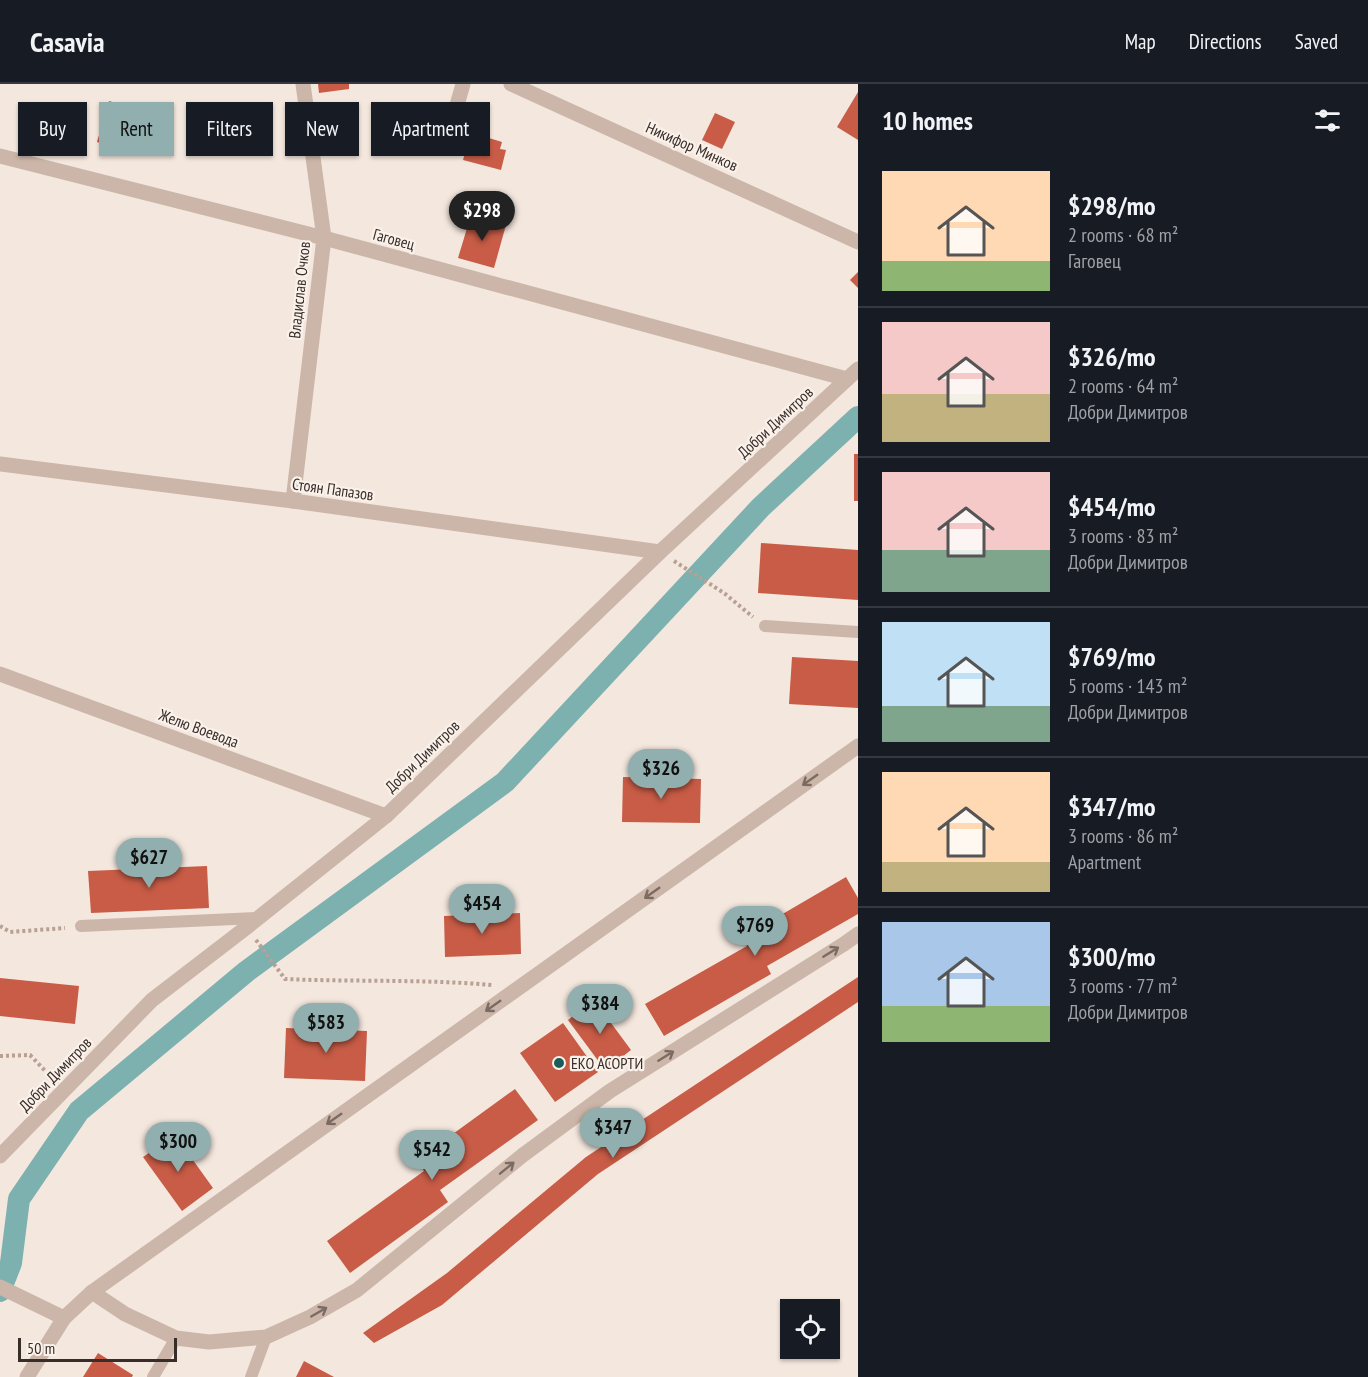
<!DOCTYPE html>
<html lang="en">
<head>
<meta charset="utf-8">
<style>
  :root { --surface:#171b24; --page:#242831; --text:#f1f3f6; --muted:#9ea1a6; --line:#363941; --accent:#92afb0 }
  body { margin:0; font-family:"PT Sans Narrow",sans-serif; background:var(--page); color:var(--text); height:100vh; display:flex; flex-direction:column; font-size:22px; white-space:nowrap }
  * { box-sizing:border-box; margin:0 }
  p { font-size:20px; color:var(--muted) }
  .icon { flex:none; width:33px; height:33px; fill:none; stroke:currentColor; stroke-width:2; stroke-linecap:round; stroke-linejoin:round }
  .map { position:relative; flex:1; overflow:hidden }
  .details { display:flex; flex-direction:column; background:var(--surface); width:510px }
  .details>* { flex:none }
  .hud { position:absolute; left:18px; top:18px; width:570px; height:54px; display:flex; gap:12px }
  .buttons { position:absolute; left:780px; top:1215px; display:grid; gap:12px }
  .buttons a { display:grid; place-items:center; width:60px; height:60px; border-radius:0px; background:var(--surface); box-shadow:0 2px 4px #0004; font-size:30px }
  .scale { position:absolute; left:18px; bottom:15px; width:159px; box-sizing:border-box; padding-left:6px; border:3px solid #392d29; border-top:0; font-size:16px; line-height:21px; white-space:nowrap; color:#392d29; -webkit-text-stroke:4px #faf2ea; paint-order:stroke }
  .price { position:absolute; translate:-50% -51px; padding:0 14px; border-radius:21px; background:var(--accent); color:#111; font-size:20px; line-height:39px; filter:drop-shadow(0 2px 3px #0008) }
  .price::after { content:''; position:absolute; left:50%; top:36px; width:18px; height:14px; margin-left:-9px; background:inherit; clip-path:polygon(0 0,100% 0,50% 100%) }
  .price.active { background:#222; color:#fff }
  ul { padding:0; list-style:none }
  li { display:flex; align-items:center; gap:18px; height:150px; padding:0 24px }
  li+li { border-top:2px solid var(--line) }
  li span { display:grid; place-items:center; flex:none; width:168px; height:120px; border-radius:0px; color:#555 }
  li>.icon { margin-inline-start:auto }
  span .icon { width:72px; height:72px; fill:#fffc; stroke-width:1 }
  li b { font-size:26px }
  h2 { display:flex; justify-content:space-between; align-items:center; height:72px; padding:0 24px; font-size:26px }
  .pill { padding:0 21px; border-radius:0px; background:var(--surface); box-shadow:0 2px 4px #0004; font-size:21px; line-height:54px }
  .pill.active { background:var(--accent); color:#111 }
  header { display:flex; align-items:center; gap:36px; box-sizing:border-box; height:84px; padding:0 30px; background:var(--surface); border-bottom:2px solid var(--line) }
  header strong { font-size:28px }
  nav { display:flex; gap:33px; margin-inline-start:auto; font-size:21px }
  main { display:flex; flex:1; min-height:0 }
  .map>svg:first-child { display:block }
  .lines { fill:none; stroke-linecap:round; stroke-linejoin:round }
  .canal { stroke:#7cb1af; stroke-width:22 }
  .building { fill:#c85c46 }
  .path { stroke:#b8a093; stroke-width:4; stroke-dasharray:3 3; stroke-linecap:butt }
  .service { stroke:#ccb6a9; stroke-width:12 }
  .minor { stroke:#ccb6a9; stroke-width:15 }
  .oneway { stroke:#7b6b63 }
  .poi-dot { fill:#1d5b5b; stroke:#faf2ea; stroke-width:2 }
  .labels { text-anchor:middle; stroke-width:4.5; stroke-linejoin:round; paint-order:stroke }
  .street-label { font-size:16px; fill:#392d29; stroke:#faf2ea }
  .poi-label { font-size:16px; fill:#392d29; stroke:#faf2ea; text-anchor:start }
</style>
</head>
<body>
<header>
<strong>Casavia</strong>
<nav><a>Map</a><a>Directions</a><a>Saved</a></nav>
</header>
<main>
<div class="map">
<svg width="858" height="1293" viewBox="0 0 858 1293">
  <rect width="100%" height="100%" fill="#f3e7de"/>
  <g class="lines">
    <path class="canal" d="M 0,1207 L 11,1179 L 19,1115 L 79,1027 L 247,887 L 505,698 L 761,423 L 858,333"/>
  </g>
  <g class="building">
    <path d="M 318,0 L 349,0 L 349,5 L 319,9 Z"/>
    <path d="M 858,8 L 858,56 L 837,43 Z"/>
    <path d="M 109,17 L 137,25 L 124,67 L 97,58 Z"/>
    <path d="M 715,29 L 735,38 L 722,65 L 702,56 Z"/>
    <path d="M 237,33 L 264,39 L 259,60 L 232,53 Z"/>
    <path d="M 476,50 L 502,58 L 500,65 L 506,66 L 501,86 L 463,76 L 469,54 L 475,56 Z"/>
    <path d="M 471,131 L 506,141 L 494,184 L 458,174 Z"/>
    <path d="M 858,188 L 858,204 L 850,196 Z"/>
    <rect x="854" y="370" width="4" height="47"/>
    <path d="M 761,459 L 858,466 L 858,516 L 758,509 Z"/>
    <path d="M 792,573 L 858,577 L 858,624 L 789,620 Z"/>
    <path d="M 623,693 L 701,695 L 700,739 L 622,738 Z"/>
    <path d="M 207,782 L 209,824 L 91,829 L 88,787 Z"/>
    <path d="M 846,793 L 858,814 L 858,830 L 767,882 L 771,890 L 664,952 L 645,920 L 747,862 L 743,853 Z"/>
    <path d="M 520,829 L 521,870 L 445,873 L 444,832 Z"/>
    <path d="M 858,893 L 858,918 L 598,1090 L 442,1221 L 374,1259 L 363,1249 L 447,1189 L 586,1073 Z"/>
    <path d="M 0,894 L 79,902 L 75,940 L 0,932 Z"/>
    <path d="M 594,916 L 631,966 L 605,986 L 568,936 Z"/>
    <path d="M 563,939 L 598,988 L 555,1018 L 520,969 Z"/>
    <path d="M 286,944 L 367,947 L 365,997 L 284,994 Z"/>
    <path d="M 515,1005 L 538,1036 L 440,1106 L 448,1118 L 350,1189 L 327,1157 L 424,1087 L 417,1076 Z"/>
    <path d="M 175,1051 L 213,1104 L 182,1127 L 143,1073 Z"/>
    <path d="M 98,1269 L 133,1291 L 132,1293 L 83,1293 Z"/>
    <path d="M 304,1277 L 334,1293 L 296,1293 Z"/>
  </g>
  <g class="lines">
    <g class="path">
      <path d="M 674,477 L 724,509 L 753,533"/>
      <path d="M 0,842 L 10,848 L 65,844"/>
      <path d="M 256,856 L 285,895 C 354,898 423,895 492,901"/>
      <path d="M 0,972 L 30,971 L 52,994"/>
    </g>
    <g class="service">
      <path d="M 765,542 L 858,548"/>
      <path d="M 81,842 L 258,834"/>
      <path d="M 153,1293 L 176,1254"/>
      <path d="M 251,1293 L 266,1253"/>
    </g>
    <g class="minor">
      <path d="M 511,0 L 858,158"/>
      <path d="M 445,64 L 463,0"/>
      <path d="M 0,72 L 324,154 L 847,295"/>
      <path d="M 0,380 L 293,417 L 660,468"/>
      <path d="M 293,417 L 324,154 L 303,0"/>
      <path d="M 0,590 L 386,732"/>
      <path d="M 0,1072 L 152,916 L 247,843 L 386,732 L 660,468 L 858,285"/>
      <path d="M 0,1203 L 64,1234"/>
      <path d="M 92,1208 L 125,1230 L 176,1254 L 209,1258 L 266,1253 L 310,1233 L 357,1206 L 523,1071 L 610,1007 L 844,860 L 858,850"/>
      <path d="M 27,1293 L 64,1234 L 92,1208 L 858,662"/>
    </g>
  </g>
  <defs><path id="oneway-shaft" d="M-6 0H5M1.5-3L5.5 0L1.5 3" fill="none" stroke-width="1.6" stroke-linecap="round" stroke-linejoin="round" transform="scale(1.5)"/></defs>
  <g class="oneway">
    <use href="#oneway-shaft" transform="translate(810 696) rotate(145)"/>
    <use href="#oneway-shaft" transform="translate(652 809) rotate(145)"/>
    <use href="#oneway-shaft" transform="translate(831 868) rotate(-32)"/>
    <use href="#oneway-shaft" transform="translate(493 922) rotate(145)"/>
    <use href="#oneway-shaft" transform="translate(666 972) rotate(-32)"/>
    <use href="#oneway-shaft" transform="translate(334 1035) rotate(145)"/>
    <use href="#oneway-shaft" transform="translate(507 1084) rotate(-39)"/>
    <use href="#oneway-shaft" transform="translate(319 1228) rotate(-30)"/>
  </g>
  <circle class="poi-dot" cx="559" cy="979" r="6"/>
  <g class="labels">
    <g class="street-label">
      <text transform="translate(692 62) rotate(24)" y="6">Никифор Минков</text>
      <text transform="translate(394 155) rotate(15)" y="6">Гаговец</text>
      <text transform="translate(299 206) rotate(-84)" y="6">Владислав Очков</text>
      <text transform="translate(775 338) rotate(-43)" y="6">Добри Димитров</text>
      <text transform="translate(333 405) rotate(8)" y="6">Стоян Папазов</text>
      <text transform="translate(199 644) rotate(20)" y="6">Желю Воевода</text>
      <text transform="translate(422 672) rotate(-44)" y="6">Добри Димитров</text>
      <text transform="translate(55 990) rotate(-46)" y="6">Добри Димитров</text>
    </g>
    <g class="poi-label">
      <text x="571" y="985">ЕКО АСОРТИ</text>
    </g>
  </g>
</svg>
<div class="buttons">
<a><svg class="icon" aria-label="locate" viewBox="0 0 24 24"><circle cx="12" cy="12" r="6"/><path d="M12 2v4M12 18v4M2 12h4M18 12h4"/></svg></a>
</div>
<div class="scale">50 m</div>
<b class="price active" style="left:482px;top:158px">$298</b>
<b class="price" style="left:661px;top:716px">$326</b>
<b class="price" style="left:149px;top:805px">$627</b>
<b class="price" style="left:482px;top:851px">$454</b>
<b class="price" style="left:755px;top:873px">$769</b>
<b class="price" style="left:600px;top:951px">$384</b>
<b class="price" style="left:326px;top:970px">$583</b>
<b class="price" style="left:613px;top:1075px">$347</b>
<b class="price" style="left:178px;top:1089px">$300</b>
<b class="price" style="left:432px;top:1097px">$542</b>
<div class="hud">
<a class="pill">Buy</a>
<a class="pill active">Rent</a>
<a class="pill">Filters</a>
<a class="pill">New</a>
<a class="pill">Apartment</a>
</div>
</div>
<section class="details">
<h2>10 homes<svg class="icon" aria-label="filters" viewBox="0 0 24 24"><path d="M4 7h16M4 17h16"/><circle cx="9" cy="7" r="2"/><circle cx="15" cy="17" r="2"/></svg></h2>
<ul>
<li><span style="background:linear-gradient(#ffd9b3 75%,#8fb573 0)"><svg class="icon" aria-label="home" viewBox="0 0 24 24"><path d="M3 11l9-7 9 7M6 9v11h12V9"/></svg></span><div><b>$298/mo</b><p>2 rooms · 68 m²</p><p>Гаговец</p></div></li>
<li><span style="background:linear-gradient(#f6c9c9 60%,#c2b280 0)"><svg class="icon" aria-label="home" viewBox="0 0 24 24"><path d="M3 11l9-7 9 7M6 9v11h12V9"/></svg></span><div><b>$326/mo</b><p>2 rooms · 64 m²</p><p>Добри Димитров</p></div></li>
<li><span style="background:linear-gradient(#f6c9c9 65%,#7fa58c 0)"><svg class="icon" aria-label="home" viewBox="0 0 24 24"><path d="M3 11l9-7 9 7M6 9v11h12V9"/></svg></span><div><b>$454/mo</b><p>3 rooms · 83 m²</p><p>Добри Димитров</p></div></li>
<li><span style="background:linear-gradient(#bfe0f5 70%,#7fa58c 0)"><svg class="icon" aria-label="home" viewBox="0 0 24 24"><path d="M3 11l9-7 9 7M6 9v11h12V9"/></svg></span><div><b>$769/mo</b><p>5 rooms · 143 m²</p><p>Добри Димитров</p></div></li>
<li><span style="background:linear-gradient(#ffd9b3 75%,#c2b280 0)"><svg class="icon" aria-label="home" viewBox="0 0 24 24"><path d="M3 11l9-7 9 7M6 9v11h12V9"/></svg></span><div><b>$347/mo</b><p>3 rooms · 86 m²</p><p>Apartment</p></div></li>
<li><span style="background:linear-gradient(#a9c7e8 70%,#8fb573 0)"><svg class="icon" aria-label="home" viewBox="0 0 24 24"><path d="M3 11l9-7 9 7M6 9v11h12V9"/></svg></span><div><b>$300/mo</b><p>3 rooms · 77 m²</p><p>Добри Димитров</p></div></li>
</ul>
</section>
</main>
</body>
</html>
